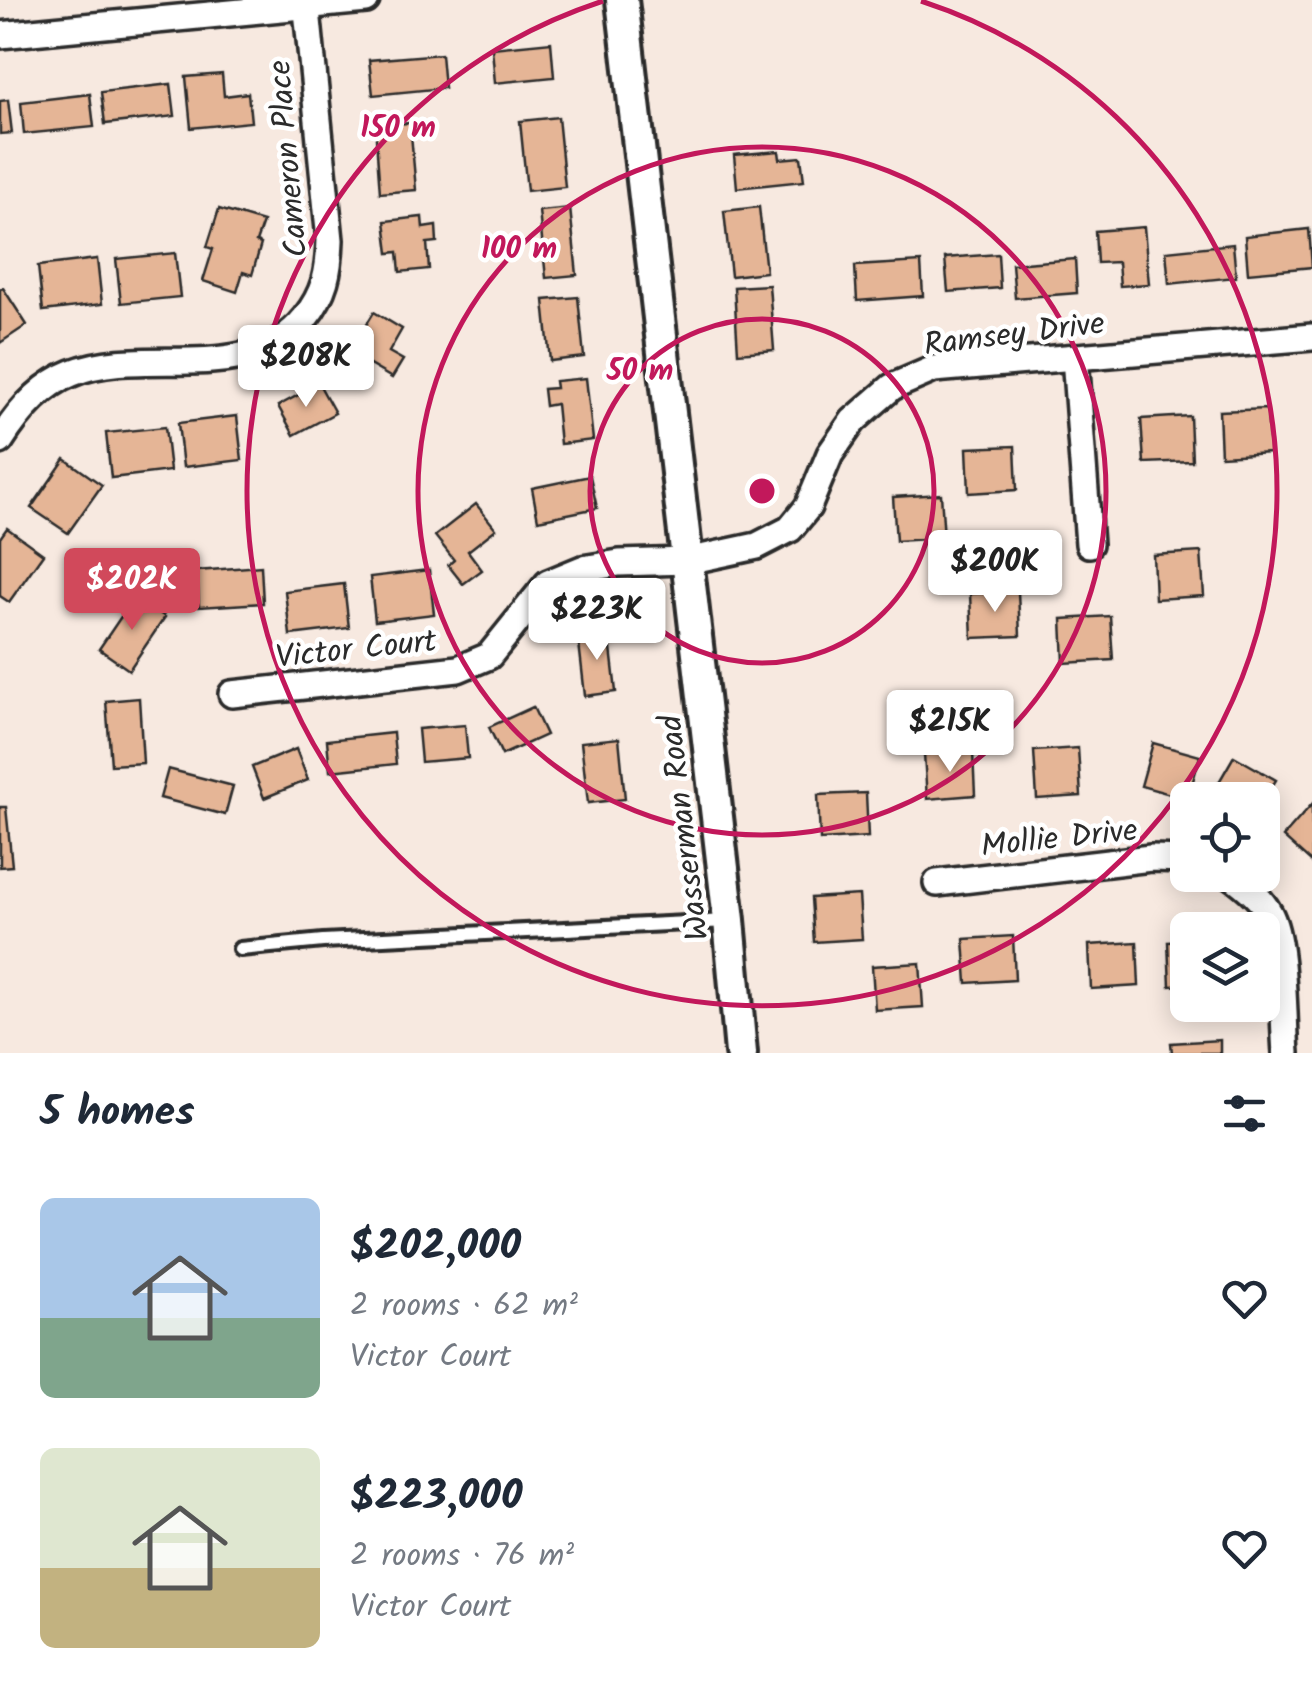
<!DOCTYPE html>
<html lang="en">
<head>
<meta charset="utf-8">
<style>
  :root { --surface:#fff; --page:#f2f2f3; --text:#1f2937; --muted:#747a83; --accent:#d1495b }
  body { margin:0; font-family:Kalam,sans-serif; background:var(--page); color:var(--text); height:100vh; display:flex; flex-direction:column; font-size:38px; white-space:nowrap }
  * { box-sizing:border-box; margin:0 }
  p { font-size:32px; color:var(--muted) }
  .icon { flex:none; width:55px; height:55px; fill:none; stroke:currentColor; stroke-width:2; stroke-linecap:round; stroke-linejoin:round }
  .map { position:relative; height:1053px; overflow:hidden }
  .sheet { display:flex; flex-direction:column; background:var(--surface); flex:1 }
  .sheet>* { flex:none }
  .tools { position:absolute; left:1170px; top:782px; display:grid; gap:20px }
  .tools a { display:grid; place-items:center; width:110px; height:110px; border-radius:15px; background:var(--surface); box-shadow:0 5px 25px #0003; font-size:50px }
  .price { position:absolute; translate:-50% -85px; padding:0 22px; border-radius:10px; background:#fff; color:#222; font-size:32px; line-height:65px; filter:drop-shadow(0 2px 5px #0008) }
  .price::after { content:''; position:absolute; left:50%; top:60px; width:30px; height:22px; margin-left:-15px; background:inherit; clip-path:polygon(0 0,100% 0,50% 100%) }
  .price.on { background:var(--accent); color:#fff }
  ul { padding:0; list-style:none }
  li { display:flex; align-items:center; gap:30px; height:250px; padding:0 40px }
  li span { display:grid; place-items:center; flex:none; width:280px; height:200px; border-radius:15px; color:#555 }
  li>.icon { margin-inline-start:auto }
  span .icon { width:120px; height:120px; fill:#fffc; stroke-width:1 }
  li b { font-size:42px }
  h2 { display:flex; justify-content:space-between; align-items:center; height:120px; padding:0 40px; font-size:42px }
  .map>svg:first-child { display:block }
  .building { fill:#e5b596; stroke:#2b2b2b; stroke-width:2.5 }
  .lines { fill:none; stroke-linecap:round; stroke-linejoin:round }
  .service-casing { stroke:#2b2b2b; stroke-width:20 }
  .minor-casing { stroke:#2b2b2b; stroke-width:32 }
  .tertiary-casing { stroke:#2b2b2b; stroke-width:38 }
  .service { stroke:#fff; stroke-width:12 }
  .minor { stroke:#fff; stroke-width:25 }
  .tertiary { stroke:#fff; stroke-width:30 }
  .ring { fill:none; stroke:#c2185b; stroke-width:5 }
  .labels { text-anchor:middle; stroke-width:9; stroke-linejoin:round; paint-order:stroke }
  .street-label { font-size:32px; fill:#2b2b2b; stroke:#fff }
  .centre { fill:#c2185b; stroke:#fff; stroke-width:5 }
  .ring-label { font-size:30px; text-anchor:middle; font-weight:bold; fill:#c2185b; stroke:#fff; stroke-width:9; stroke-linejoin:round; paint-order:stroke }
</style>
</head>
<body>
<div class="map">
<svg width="1312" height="1053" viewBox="0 0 1312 1053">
  <rect width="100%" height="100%" fill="#f7e9e0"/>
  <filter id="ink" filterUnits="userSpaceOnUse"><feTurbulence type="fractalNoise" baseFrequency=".01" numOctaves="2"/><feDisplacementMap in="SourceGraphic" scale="20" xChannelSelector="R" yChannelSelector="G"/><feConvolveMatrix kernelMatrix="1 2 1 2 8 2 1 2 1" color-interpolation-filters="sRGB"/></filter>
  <g filter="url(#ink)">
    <g class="building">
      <path d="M 551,42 L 554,77 L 495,83 L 492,48 Z"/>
      <path d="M 441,54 L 444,88 L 373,95 L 369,60 Z"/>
      <path d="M 222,74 L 224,96 L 248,93 L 251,122 L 191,128 L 186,77 Z"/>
      <path d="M 171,84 L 175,116 L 105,124 L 101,92 Z"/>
      <path d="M 90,94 L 94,127 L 24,134 L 21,102 Z"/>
      <path d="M 8,100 L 12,133 L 0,134 L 0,101 Z"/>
      <path d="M 558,117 L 565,187 L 527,191 L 520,121 Z"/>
      <path d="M 410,123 L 416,190 L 380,193 L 375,125 Z"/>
      <path d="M 779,151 L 780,159 L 801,157 L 804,181 L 737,188 L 734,155 Z"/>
      <path d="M 759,207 L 766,272 L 731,276 L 724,211 Z"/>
      <path d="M 570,208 L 577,275 L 546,278 L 539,211 Z"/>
      <path d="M 219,209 L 263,222 L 256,242 L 261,244 L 252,275 L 243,272 L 237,292 L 203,281 L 213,249 L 207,247 Z"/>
      <path d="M 422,217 L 423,228 L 436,226 L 437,242 L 427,243 L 429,269 L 400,272 L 398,252 L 389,253 L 385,221 Z"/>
      <path d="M 1144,227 L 1149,284 L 1120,286 L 1118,262 L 1097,263 L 1095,231 Z"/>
      <path d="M 1309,229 L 1312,267 L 1248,273 L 1245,236 Z"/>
      <path d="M 1233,244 L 1236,277 L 1169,284 L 1166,251 Z"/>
      <path d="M 175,253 L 180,297 L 121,303 L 116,259 Z"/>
      <path d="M 998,254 L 1000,288 L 948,292 L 945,258 Z"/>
      <path d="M 97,259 L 102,304 L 43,311 L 38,266 Z"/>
      <path d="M 1075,259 L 1077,293 L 1015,298 L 1012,264 Z"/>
      <path d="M 921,262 L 923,296 L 857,301 L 855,266 Z"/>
      <path d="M 769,285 L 774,350 L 738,353 L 734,287 Z"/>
      <path d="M 3,288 L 27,325 L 0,343 L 0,289 Z"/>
      <path d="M 578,297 L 584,357 L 550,361 L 544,300 Z"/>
      <path d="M 374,312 L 402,329 L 389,352 L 403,360 L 392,378 L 349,353 Z"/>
      <path d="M 586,378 L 593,440 L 560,444 L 556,404 L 545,406 L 543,389 L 556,388 L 555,381 Z"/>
      <path d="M 319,384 L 335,413 L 294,435 L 278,406 Z"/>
      <path d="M 1267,409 L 1270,453 L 1221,456 L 1219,411 Z"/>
      <path d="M 237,416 L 242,460 L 183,467 L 178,423 Z"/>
      <path d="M 1190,416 L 1192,461 L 1144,463 L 1141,419 Z"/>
      <path d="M 165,427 L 170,471 L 111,478 L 106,433 Z"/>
      <path d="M 1015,446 L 1017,490 L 969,493 L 967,448 Z"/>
      <path d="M 65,459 L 102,485 L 68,533 L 31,508 Z"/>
      <path d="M 590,476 L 597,508 L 538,520 L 532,488 Z"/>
      <path d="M 941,494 L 944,538 L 896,541 L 893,497 Z"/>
      <path d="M 476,504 L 496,529 L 468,551 L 482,570 L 463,584 L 448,565 L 454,560 L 435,536 Z"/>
      <path d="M 7,528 L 43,554 L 9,602 L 0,596 L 0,538 Z"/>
      <path d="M 1201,552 L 1204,596 L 1155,599 L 1153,555 Z"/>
      <path d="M 261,566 L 263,603 L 199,607 L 197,571 Z"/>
      <path d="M 429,570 L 434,614 L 375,621 L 370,577 Z"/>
      <path d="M 344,584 L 349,628 L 290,635 L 285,591 Z"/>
      <path d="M 1018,591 L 1020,636 L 972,638 L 970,594 Z"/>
      <path d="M 135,596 L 165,617 L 129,670 L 99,649 Z"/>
      <path d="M 1110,616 L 1113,660 L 1064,663 L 1062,619 Z"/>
      <path d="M 609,631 L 616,692 L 585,696 L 578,634 Z"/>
      <path d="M 139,698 L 143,763 L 111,765 L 106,701 Z"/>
      <path d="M 533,707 L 546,735 L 502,755 L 489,727 Z"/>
      <path d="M 465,725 L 468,758 L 421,762 L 418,729 Z"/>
      <path d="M 393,733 L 396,764 L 330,771 L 327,740 Z"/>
      <path d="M 619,738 L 625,799 L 588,803 L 581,742 Z"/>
      <path d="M 1153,743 L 1200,756 L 1188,799 L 1141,786 Z"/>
      <path d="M 1078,748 L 1081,796 L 1037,799 L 1034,751 Z"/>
      <path d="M 296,749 L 308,780 L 264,798 L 252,767 Z"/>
      <path d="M 973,752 L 975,795 L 927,799 L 924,754 Z"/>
      <path d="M 1234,756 L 1276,780 L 1262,803 L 1262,800 L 1223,800 L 1212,794 Z"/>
      <path d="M 168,769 L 233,786 L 225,815 L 160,798 Z"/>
      <path d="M 866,793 L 868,837 L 820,840 L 818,795 Z"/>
      <path d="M 1312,804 L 1312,863 L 1283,837 Z"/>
      <path d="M 0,807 L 6,807 L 12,866 L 0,867 Z"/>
      <path d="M 859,895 L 862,939 L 814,942 L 811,898 Z"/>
      <path d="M 1013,936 L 1015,980 L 967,983 L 964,939 Z"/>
      <path d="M 1188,941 L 1188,985 L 1170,986 L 1168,942 Z"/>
      <path d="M 1137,942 L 1139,986 L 1091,989 L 1089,945 Z"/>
      <path d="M 920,963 L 923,1007 L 875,1010 L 872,966 Z"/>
      <path d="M 1220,1040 L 1220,1053 L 1172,1053 L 1171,1043 Z"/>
    </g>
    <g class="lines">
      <g class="service-casing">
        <path id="service" d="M 240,949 L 323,941 L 727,921"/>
      </g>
      <g class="minor-casing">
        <g id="minor">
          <path d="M 0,35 L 366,0"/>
          <path d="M 1075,357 L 1089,544"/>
          <path d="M 0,441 C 17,414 41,385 72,373 C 146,343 248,389 305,318 C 325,293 329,272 330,240 L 306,0"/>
          <path d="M 232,694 L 458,669 L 489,656 L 548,583 L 582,569 L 619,563 L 687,561 L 757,546 L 790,529 L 808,507 L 830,454 L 853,421 L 892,387 L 934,369 L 1312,337"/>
          <path d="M 1231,875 C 1245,885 1261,898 1269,913 C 1285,942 1283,1018 1286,1053"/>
          <path d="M 937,883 L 1151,858 L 1188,859"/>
        </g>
      </g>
      <g class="tertiary-casing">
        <path id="tertiary" d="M 622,0 L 729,920 L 741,1053"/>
      </g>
      <use href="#service" class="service"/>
      <use href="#minor" class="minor"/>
      <use href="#tertiary" class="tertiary"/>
    </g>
  </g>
  <g class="ring">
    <circle cx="762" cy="491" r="172"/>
    <circle cx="762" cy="491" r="344"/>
    <path d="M921 1A515 515 0 1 1 603 1"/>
  </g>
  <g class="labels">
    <g class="street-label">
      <text transform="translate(287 159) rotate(-95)" y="11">Cameron Place</text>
      <text transform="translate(1014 333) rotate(-7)" y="11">Ramsey Drive</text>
      <text transform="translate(356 648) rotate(-6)" y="11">Victor Court</text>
      <text transform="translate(683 828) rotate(-97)" y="11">Wasserman Road</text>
      <text transform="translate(1059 837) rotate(-6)" y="11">Mollie Drive</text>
    </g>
  </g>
  <circle cx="762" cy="491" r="15" class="centre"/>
  <g class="ring-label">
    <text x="398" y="137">150 m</text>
    <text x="519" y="258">100 m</text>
    <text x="640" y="380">50 m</text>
  </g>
</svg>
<div class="tools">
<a><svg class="icon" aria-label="locate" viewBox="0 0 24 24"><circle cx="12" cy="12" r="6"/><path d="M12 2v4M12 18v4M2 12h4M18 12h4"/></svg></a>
<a><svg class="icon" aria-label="layers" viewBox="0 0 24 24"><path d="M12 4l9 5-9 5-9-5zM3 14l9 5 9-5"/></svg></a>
</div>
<b class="price" style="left:306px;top:410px">$208K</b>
<b class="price" style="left:995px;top:615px">$200K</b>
<b class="price on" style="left:132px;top:633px">$202K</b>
<b class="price" style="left:597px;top:663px">$223K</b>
<b class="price" style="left:950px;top:775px">$215K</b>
</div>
<section class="sheet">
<h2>5 homes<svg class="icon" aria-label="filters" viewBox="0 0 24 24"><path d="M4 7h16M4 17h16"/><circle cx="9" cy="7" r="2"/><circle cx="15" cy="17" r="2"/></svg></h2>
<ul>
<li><span style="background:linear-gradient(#a9c7e8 60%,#7fa58c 0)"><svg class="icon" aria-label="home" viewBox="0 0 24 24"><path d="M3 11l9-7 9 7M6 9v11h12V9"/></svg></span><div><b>$202,000</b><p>2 rooms · 62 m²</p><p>Victor Court</p></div><svg class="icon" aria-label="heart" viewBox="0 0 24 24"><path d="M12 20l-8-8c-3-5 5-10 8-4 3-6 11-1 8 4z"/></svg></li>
<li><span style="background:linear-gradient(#dfe7d0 60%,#c2b280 0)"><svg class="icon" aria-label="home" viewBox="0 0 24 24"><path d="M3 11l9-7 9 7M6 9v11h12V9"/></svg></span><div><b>$223,000</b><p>2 rooms · 76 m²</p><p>Victor Court</p></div><svg class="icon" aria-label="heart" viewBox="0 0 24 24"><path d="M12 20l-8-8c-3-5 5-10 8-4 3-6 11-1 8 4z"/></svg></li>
</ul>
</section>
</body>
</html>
